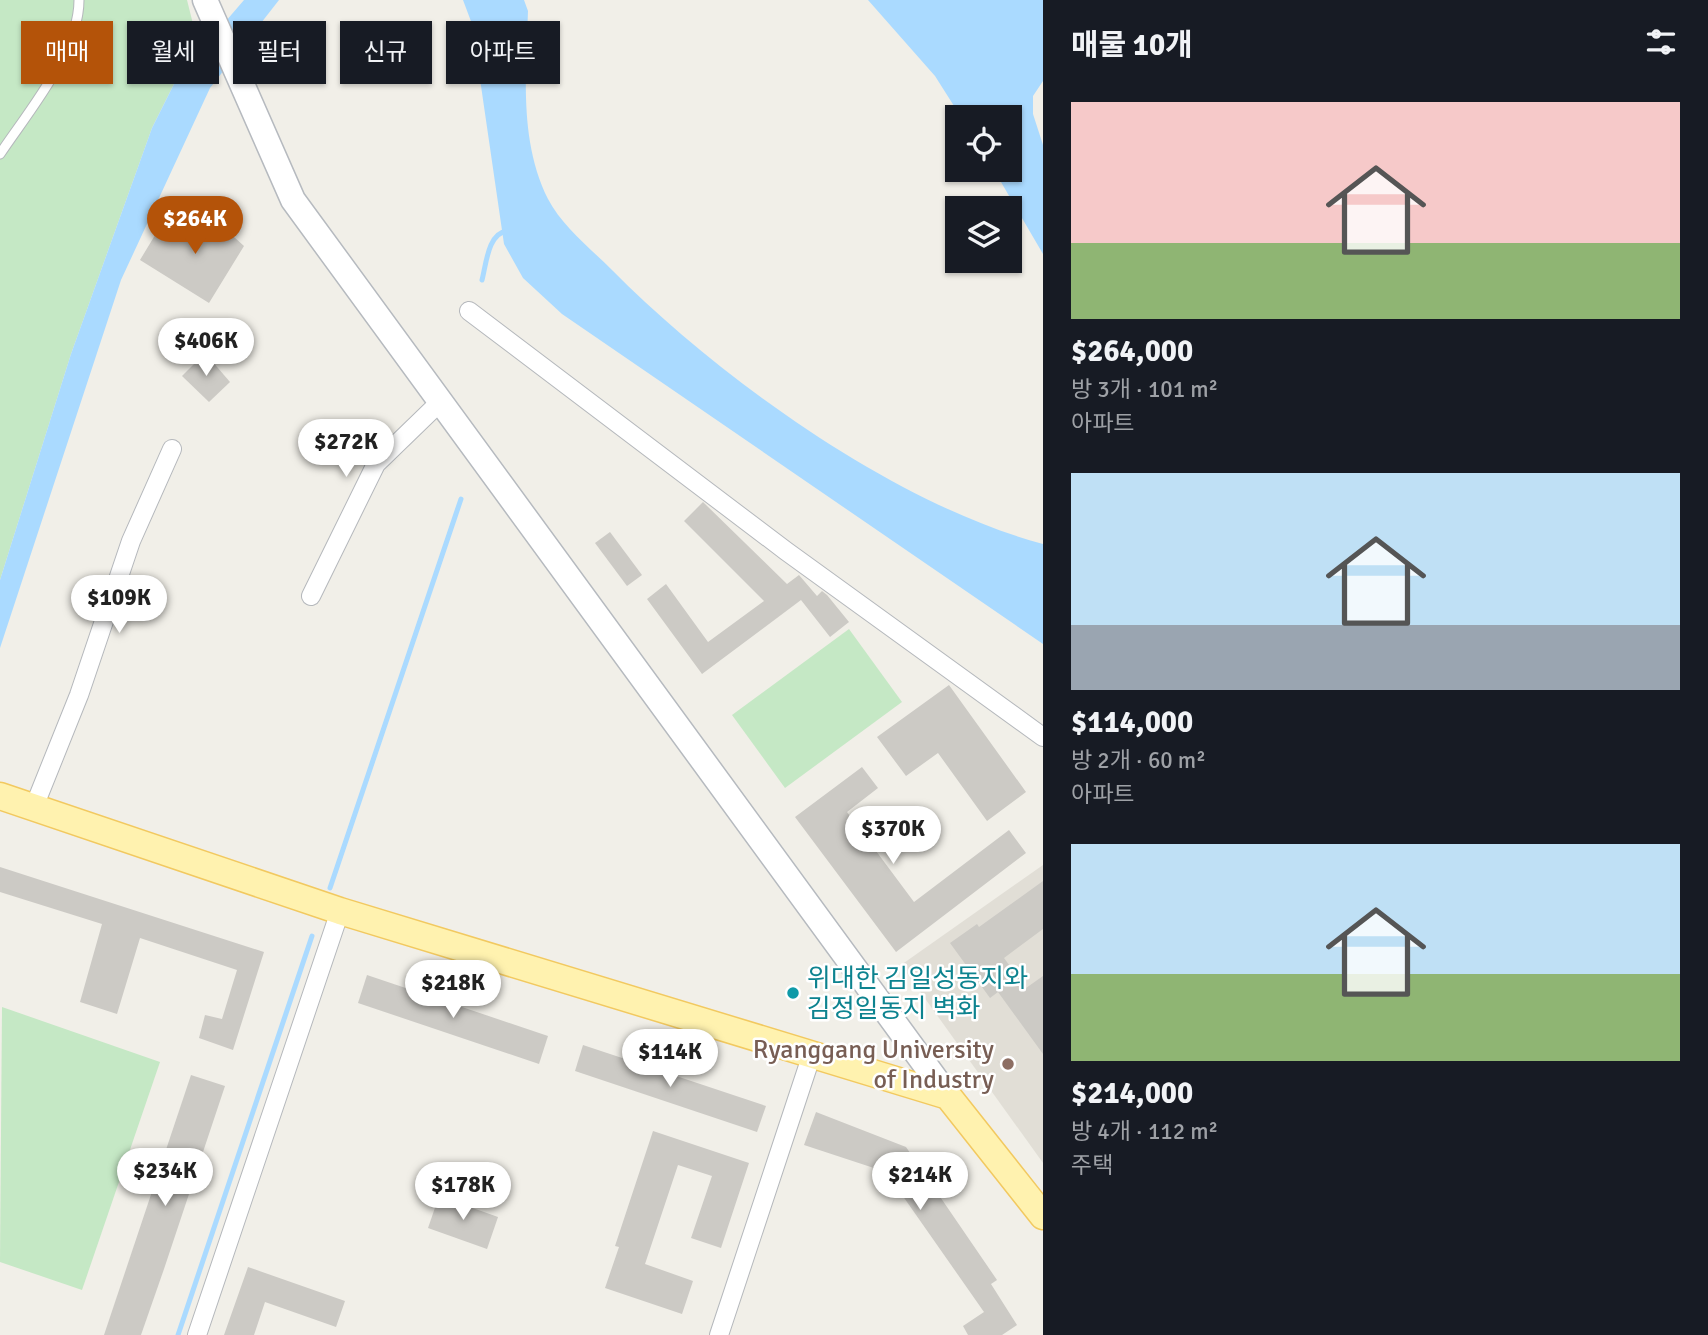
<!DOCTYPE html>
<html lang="ko">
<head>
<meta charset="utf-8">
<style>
  :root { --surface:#171b24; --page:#20242c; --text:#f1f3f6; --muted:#9ea1a6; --accent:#b45309 }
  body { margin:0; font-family:Signika,"Noto Sans KR",sans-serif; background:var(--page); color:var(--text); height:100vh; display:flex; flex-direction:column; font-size:26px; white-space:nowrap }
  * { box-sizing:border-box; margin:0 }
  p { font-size:23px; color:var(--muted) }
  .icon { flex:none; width:38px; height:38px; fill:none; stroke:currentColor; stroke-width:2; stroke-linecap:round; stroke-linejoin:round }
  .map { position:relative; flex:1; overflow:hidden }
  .drawer { display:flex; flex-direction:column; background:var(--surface); width:665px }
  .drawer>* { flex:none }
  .hud { position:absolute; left:21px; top:21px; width:665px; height:63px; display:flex; gap:14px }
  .tools { position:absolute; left:945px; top:105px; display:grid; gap:14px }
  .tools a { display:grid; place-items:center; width:77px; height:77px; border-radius:0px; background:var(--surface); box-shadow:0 2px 5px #0004; font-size:35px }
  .price { position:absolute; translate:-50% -60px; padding:0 16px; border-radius:24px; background:#fff; color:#222; font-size:23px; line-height:46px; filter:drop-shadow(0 2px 4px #0008) }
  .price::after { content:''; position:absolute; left:50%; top:42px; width:21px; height:16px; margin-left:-10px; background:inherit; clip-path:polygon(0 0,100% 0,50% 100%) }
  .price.active { background:var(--accent); color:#fff }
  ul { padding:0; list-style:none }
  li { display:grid; align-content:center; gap:14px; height:371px; padding:0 28px }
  li span { display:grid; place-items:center; height:217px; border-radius:0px; color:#555 }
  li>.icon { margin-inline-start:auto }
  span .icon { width:126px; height:126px; fill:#fffc; stroke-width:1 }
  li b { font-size:30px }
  h2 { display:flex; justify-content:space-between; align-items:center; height:84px; padding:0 28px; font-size:30px }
  .chip { padding:0 24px; border-radius:0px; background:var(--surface); box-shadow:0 2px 5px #0004; font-size:24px; line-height:63px }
  .chip.active { background:var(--accent); color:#fff }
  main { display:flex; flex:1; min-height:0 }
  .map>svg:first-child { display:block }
  .education { fill:#e1ded6 }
  .green { fill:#c5e8c5 }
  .water { fill:#aadaff }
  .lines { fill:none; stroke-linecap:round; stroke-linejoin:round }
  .stream { stroke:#aadaff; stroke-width:5 }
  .building { fill:#cccac5 }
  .service-casing { stroke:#b5b8bc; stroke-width:11 }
  .minor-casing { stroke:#b5b8bc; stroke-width:20 }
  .secondary-casing { stroke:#b6babf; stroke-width:27 }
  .primary-casing { stroke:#f2c960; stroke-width:29 }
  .service { stroke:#fff; stroke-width:9 }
  .minor { stroke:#fff; stroke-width:18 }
  .secondary { stroke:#fff; stroke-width:24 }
  .primary { stroke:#fff2af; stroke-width:26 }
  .culture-dot { fill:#0f9aa8; stroke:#fff; stroke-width:2.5 }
  .education-dot { fill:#8d6e63; stroke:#fff; stroke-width:2.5 }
  .labels { text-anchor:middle; stroke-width:5; stroke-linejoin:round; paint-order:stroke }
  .culture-label { font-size:26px; fill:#0d838f; stroke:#fff; text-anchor:start }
  .education-label { font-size:26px; fill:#785e54; stroke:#fff; text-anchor:end }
</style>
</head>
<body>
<main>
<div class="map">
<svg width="1043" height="1335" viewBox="0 0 1043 1335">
  <rect width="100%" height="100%" fill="#f1efe8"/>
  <path class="education" d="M 1043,865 L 1043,1163 L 901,965 Z"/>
  <g class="green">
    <path d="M 0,0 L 187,0 L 194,28 L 204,47 L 177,78 L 152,128 L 71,354 L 0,580 Z"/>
    <path d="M 849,629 L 902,702 L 785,788 L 732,715 Z"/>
    <path d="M 2,1007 L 160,1062 L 82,1290 L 0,1262 Z"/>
  </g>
  <g class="water">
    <path d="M 244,0 L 279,0 L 210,88 L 121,280 L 0,648 L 0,580 L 71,354 L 152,128 L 177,78 Z"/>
    <path d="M 463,0 L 524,0 L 528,11 C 526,74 519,141 548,199 C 562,226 591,249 612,270 C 720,379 894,504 1043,544 L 1043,644 L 562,314 L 523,278 L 504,244 L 472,24 Z"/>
    <path d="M 868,0 L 1043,0 L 1043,81 L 1033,96 L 1033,114 L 1043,145 L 1043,254 L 994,170 L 1010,170 L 1010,117 L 961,117 L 935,76 Z"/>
  </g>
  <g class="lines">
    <g class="stream">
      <path d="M 482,280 C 486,265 488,233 507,231"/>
      <path d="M 330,888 L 461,499"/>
      <path d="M 178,1335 L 312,936"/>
    </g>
  </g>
  <g class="building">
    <path d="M 213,209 L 230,222 L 224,228 L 244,246 L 209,303 L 140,260 L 163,222 L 186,240 Z"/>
    <path d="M 205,353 L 230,382 L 209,402 L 182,376 Z"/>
    <path d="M 703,502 L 787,584 L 799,575 L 817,596 L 822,591 L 827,595 L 849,622 L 830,637 L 801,600 L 702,674 L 647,599 L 666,584 L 708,642 L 764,601 L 684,521 Z"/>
    <path d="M 610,532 L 642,575 L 627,586 L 595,543 Z"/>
    <path d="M 949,685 L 1026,792 L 987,821 L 938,753 L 906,776 L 877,737 Z"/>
    <path d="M 862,767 L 878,788 L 847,812 L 914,902 L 1009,830 L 1026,853 L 896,952 L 795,817 Z"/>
    <path d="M 0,867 L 264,952 L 233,1050 L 199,1038 L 205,1015 L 222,1019 L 237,970 L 140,938 L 117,1014 L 80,1002 L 102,924 L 0,892 Z"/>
    <path d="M 1043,881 L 1043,929 L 1004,958 L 1026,988 L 1043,976 L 1043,1054 L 998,992 L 990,998 L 950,943 L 977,924 L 979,927 Z"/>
    <path d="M 367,975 L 548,1036 L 539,1064 L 358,1003 Z"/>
    <path d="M 583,1045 L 766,1106 L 757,1132 L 575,1071 Z"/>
    <path d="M 191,1075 L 225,1086 L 164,1269 L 141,1335 L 104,1335 Z"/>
    <path d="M 816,1112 L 906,1147 L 997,1280 L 991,1284 L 1017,1325 L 1002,1335 L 968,1335 L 963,1326 L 984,1312 L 886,1172 L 804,1145 Z"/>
    <path d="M 653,1131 L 749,1163 L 721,1248 L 691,1238 L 712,1176 L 678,1165 L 645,1264 L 693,1281 L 682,1314 L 605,1288 L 619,1247 L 615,1246 Z"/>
    <path d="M 439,1196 L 498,1217 L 487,1249 L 428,1228 Z"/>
    <path d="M 248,1267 L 345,1301 L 336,1327 L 265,1302 L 254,1335 L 224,1335 Z"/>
  </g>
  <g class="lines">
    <g class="service-casing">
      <path id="service" d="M 0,154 C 28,112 79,52 79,0"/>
    </g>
    <g class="minor-casing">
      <g id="minor">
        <path d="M 469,311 L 786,551 L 1043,737"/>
        <path d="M 311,596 L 376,464 L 439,403"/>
        <path d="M 34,807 L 79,695 L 131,541 L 172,449"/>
        <path d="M 197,1335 L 340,911"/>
        <path d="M 719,1335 L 812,1054"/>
      </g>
    </g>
    <g class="secondary-casing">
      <path id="secondary" d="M 205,0 L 293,200 L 948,1096"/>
    </g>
    <g class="primary-casing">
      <path id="primary" d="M 0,796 L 340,911 L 948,1096 L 1043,1216"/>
    </g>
    <use href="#service" class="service"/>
    <use href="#minor" class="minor"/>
    <use href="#secondary" class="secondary"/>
    <use href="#primary" class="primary"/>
  </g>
  <circle class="culture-dot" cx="793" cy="993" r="7"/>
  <circle class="education-dot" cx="1008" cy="1064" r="7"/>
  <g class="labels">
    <g class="culture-label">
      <text x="807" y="987">위대한 김일성동지와<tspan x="807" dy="30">김정일동지 벽화</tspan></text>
    </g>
    <g class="education-label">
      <text x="994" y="1058">Ryanggang University<tspan x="994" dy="30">of Industry</tspan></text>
    </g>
  </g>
</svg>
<div class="tools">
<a><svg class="icon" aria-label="locate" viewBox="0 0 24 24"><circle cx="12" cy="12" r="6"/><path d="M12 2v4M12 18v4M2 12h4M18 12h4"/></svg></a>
<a><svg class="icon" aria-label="layers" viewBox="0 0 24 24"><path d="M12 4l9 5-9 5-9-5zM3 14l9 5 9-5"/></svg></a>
</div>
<b class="price active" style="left:195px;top:256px">$264K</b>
<b class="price" style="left:206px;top:378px">$406K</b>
<b class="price" style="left:346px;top:479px">$272K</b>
<b class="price" style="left:119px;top:635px">$109K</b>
<b class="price" style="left:893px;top:866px">$370K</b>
<b class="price" style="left:453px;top:1020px">$218K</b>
<b class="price" style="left:670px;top:1089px">$114K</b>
<b class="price" style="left:165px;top:1208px">$234K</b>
<b class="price" style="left:920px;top:1212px">$214K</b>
<b class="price" style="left:463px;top:1222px">$178K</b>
<div class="hud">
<a class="chip active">매매</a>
<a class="chip">월세</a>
<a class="chip">필터</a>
<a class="chip">신규</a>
<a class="chip">아파트</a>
</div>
</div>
<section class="drawer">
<h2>매물 10개<svg class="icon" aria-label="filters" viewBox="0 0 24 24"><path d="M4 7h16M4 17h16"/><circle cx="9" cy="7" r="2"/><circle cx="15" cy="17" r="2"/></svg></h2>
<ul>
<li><span style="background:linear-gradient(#f6c9c9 65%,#8fb573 0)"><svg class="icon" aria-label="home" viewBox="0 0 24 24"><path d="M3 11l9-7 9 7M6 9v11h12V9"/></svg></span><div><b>$264,000</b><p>방 3개 · 101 m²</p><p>아파트</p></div></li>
<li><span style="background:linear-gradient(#bfe0f5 70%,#9aa5b1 0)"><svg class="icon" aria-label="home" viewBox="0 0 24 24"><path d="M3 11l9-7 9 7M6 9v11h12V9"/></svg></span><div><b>$114,000</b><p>방 2개 · 60 m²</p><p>아파트</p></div></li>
<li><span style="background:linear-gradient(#bfe0f5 60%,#8fb573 0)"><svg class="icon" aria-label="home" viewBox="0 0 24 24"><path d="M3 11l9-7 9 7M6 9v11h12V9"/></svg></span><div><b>$214,000</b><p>방 4개 · 112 m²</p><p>주택</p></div></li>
</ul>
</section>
</main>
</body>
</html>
